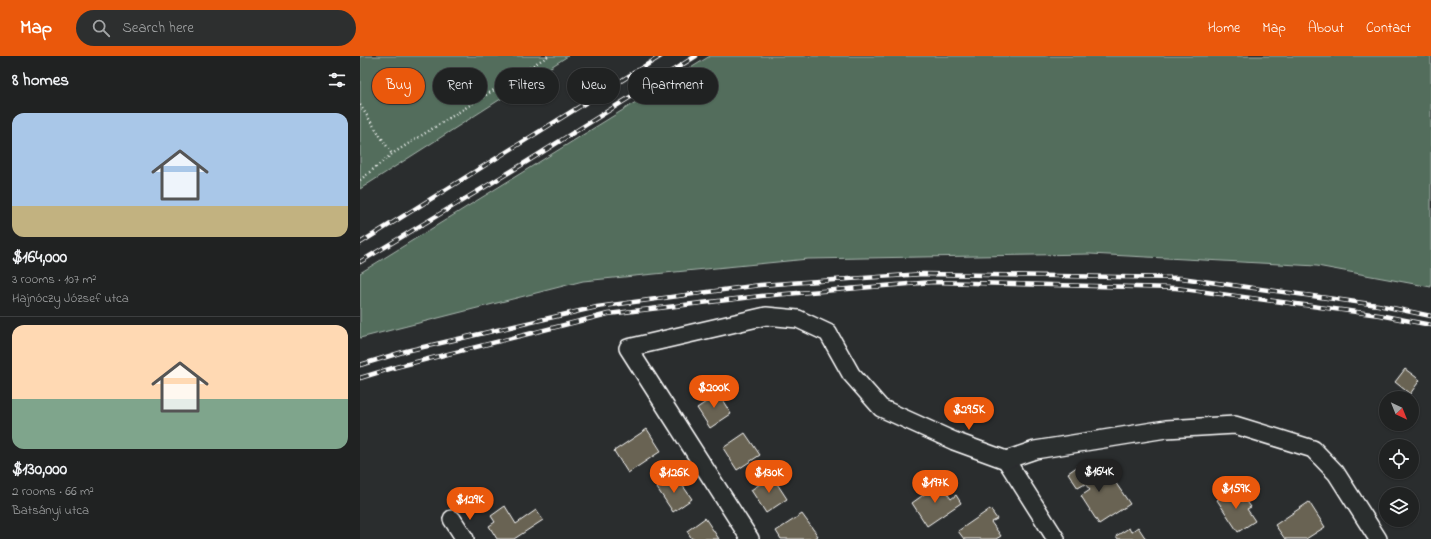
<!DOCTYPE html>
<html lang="en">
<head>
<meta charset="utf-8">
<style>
  :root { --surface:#202222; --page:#2d2f2f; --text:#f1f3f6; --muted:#a2a4a5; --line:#3d3f40; --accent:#ea580c }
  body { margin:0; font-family:"Indie Flower",sans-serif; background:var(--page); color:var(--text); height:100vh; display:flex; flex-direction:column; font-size:15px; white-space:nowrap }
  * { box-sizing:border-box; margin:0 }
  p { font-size:13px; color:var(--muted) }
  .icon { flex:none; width:22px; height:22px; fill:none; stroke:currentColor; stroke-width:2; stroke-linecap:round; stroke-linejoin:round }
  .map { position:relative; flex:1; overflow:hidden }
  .sheet { display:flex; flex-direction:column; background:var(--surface); width:360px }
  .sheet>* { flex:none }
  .top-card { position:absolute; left:12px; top:12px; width:380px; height:36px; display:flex; gap:8px }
  .needle { width:26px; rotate:137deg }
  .buttons { position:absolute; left:1019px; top:335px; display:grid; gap:8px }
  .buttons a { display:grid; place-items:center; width:40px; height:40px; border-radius:50%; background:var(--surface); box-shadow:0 1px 3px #0004,0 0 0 1px var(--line); font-size:20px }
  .price { position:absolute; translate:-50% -34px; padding:0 9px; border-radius:14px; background:var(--accent); color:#fff; font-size:13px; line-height:26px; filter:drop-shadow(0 1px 2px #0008) }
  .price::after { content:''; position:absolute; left:50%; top:24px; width:12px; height:9px; margin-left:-6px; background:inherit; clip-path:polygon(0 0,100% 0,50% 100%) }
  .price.selected { background:#222; color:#fff }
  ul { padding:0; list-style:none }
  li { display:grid; align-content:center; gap:8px; height:212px; padding:0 12px }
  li+li { border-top:1px solid var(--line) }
  li span { display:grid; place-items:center; height:124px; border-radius:12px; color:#555 }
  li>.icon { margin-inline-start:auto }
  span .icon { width:72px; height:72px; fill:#fffc; stroke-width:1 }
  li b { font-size:17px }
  h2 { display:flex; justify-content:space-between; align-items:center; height:48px; padding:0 12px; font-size:17px }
  .tag { padding:0 14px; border-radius:18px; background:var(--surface); box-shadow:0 1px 3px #0004,0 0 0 1px var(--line); font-size:14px; line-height:36px }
  .tag.selected { background:var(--accent); color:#fff }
  header { display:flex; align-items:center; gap:24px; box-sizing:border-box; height:56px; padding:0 20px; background:var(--accent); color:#fff }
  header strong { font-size:19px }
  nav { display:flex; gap:22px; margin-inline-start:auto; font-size:14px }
  .search { width:280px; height:36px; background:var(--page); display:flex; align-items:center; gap:10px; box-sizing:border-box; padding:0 14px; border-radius:22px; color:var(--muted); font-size:15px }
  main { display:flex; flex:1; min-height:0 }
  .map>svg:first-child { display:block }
  .green { fill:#526d5c; stroke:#a8b6ae }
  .building { fill:#696352; stroke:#fff }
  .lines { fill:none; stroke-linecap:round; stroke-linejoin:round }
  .street-casing { stroke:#fff; stroke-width:20 }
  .path { stroke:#fff; stroke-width:2.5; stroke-dasharray:1 3; stroke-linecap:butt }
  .street { stroke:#2a2d2e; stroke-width:17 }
  .rail-casing { stroke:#fff; stroke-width:4.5 }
  .rail { stroke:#2a2d2e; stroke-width:3; stroke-dasharray:9; stroke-linecap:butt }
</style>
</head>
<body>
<header>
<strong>Map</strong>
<div class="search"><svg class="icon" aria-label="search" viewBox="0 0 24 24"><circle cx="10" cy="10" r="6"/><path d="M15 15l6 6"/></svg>Search here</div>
<nav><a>Home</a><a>Map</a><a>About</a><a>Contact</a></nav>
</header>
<main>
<section class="sheet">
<h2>8 homes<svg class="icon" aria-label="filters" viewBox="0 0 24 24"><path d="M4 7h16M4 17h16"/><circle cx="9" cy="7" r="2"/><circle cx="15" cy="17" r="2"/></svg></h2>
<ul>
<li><span style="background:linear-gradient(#a9c7e8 75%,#c2b280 0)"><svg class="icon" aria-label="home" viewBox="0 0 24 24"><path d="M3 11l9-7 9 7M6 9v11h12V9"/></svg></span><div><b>$164,000</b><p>3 rooms · 107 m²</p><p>Hajnóczy József utca</p></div></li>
<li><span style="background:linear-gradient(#ffd9b3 60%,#7fa58c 0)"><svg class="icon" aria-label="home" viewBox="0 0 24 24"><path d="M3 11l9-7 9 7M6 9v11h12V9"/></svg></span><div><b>$130,000</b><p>2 rooms · 66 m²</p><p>Batsányi utca</p></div></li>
</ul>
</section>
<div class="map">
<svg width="1071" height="483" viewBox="0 0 1071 483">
  <rect width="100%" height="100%" fill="#2a2d2e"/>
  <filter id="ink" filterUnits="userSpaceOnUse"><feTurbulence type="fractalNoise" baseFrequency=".025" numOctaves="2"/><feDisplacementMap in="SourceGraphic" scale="8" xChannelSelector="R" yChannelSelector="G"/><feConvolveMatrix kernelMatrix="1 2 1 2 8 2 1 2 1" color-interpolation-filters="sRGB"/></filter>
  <g filter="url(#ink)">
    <g class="green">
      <path d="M 0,0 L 208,0 L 0,133 Z"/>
      <path d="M 350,0 L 1071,0 L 1071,231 L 957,210 L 730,198 L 448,203 L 223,225 L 0,282 L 0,217 Z"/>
    </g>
    <g class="building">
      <path d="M 1045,313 L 1060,324 L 1050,338 L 1035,326 Z"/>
      <path d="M 356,334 L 371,358 L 350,372 L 337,352 L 346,346 L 344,342 Z"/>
      <path d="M 287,373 L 301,395 L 268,417 L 254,395 Z"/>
      <path d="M 385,377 L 400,399 L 377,414 L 363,392 Z"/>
      <path d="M 721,408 L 725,414 L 734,408 L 744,425 L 751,420 L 770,448 L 739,468 L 721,440 L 730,434 L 725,428 L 718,432 L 708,417 Z"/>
      <path d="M 316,420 L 332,443 L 313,456 L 297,432 Z"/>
      <path d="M 412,420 L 427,443 L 406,457 L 391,434 Z"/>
      <path d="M 580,427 L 591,443 L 596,439 L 601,447 L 567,470 L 552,447 Z"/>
      <path d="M 874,433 L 882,445 L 885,443 L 891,451 L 887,453 L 895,465 L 878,476 L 857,444 Z"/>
      <path d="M 949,446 L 965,471 L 946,483 L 925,483 L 915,469 Z"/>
      <path d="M 145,450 L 156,468 L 176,454 L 183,464 L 154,483 L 137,483 L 129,470 L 135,466 L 131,460 Z"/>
      <path d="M 630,453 L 637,463 L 631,466 L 641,480 L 636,483 L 604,483 L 598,475 Z"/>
      <path d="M 442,458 L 458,480 L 454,483 L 421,483 L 416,475 Z"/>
      <path d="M 345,462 L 359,483 L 332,483 L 327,475 Z"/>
      <path d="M 778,471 L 786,483 L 758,483 L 756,480 L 769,472 L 771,476 Z"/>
    </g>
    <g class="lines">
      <g class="street-casing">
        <g id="street">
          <path d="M 646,404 L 696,483"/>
          <path d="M 92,463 L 105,483"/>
          <path d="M 390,483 L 268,292 L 406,260 L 438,263 L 468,277 L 491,318 L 521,352 L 594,385 L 646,404 L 675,394 L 806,373 L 875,369 L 953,393 L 976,417 L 1018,483"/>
        </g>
      </g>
      <g class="path">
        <path d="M 0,49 L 32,98"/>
        <path d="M 0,124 L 32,98 L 188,0"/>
      </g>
      <use href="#street" class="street"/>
      <g class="rail-casing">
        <g id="rail">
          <path d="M 0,187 L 301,0"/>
          <path d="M 0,206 L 168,105 L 336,0"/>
          <path d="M 0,309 L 46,295 L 237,251 L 400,229 L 563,218 L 821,222 L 1018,249 L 1071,260"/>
          <path d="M 0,322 L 36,311 L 248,258 L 401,240 L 573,226 L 816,232 L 1019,259 L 1071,269"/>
        </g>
      </g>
      <use href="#rail" class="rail"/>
    </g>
  </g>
</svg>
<div class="buttons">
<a><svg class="needle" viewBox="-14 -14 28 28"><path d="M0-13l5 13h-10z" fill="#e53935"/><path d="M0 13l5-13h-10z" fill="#a2a4a5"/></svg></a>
<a><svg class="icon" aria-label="locate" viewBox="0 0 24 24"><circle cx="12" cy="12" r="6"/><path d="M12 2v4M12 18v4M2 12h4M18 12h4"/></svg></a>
<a><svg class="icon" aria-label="layers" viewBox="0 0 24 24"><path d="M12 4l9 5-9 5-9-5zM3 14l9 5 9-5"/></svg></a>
</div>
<b class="price" style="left:354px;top:353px">$200K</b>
<b class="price" style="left:609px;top:375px">$295K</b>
<b class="price selected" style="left:739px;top:437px">$164K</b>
<b class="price" style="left:314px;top:438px">$126K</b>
<b class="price" style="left:409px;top:438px">$130K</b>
<b class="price" style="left:575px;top:448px">$197K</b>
<b class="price" style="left:876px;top:454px">$159K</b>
<b class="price" style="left:110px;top:465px">$129K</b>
<div class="top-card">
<a class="tag selected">Buy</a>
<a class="tag">Rent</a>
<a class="tag">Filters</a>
<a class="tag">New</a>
<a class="tag">Apartment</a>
</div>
</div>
</main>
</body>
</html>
